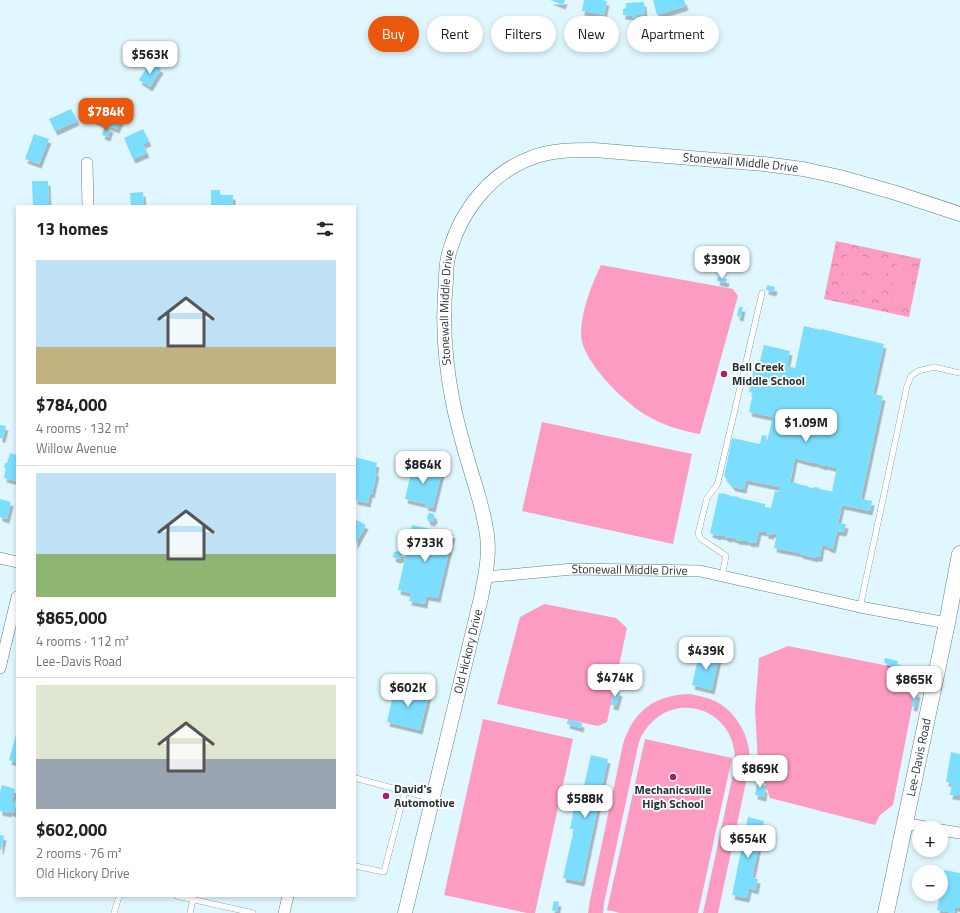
<!DOCTYPE html>
<html lang="en">
<head>
<meta charset="utf-8">
<style>
  :root { --surface:#fff; --page:#f2f2f2; --text:#202124; --muted:#757577; --line:#e0e0e0; --accent:#ea580c }
  body { margin:0; font-family:"Titillium Web",sans-serif; background:var(--page); color:var(--text); height:100vh; display:flex; flex-direction:column; font-size:15px; white-space:nowrap }
  * { box-sizing:border-box; margin:0 }
  p { font-size:13px; color:var(--muted) }
  .icon { flex:none; width:22px; height:22px; fill:none; stroke:currentColor; stroke-width:2; stroke-linecap:round; stroke-linejoin:round }
  .map { position:relative; flex:1; overflow:hidden }
  .side { position:absolute; left:16px; top:205px; width:340px; height:692px; display:flex; flex-direction:column; background:var(--surface); border-radius:0px; box-shadow:0 2px 6px #0003 }
  .side>* { flex:none }
  .banner { position:absolute; left:368px; top:16px; width:380px; height:36px; display:flex; gap:8px }
  .buttons { position:absolute; left:912px; top:821px; display:grid; gap:8px }
  .buttons a { display:grid; place-items:center; width:36px; height:36px; border-radius:50%; background:var(--surface); box-shadow:0 2px 6px #0003; font-size:20px }
  .price { position:absolute; translate:-50% -34px; padding:0 9px; border-radius:8px; background:#fff; color:#222; font-size:13px; line-height:26px; filter:drop-shadow(0 1px 2px #0008) }
  .price::after { content:''; position:absolute; left:50%; top:24px; width:12px; height:9px; margin-left:-6px; background:inherit; clip-path:polygon(0 0,100% 0,50% 100%) }
  .price.current { background:var(--accent); color:#fff }
  ul { padding:0; list-style:none }
  li { display:grid; align-content:center; gap:8px; height:212px; padding:0 20px }
  li+li { border-top:1px solid var(--line) }
  li span { display:grid; place-items:center; height:124px; border-radius:0px; color:#555 }
  li>.icon { margin-inline-start:auto }
  span .icon { width:72px; height:72px; fill:#fffc; stroke-width:1 }
  li b { font-size:17px }
  h2 { display:flex; justify-content:space-between; align-items:center; height:48px; padding:0 20px; font-size:17px }
  .chip { padding:0 14px; border-radius:18px; background:var(--surface); box-shadow:0 2px 6px #0003; font-size:14px; line-height:36px }
  .chip.current { background:var(--accent); color:#fff }
  .map>svg:first-child { display:block }
  .park { fill:url(#park-crowns) }
  .pitch { fill:#fd9cc2 }
  .building { fill:#7bdeff; fill-rule:evenodd; filter:url(#shadow) }
  .lines { fill:none; stroke-linecap:round; stroke-linejoin:round }
  .service-casing { stroke:#657e87; stroke-width:6 }
  .minor-casing { stroke:#657e87; stroke-width:12 }
  .tertiary-casing { stroke:#657e87; stroke-width:15 }
  .secondary-casing { stroke:#657e87; stroke-width:17 }
  .service { stroke:#fff; stroke-width:5.5 }
  .minor { stroke:#fff; stroke-width:11 }
  .tertiary { stroke:#fff; stroke-width:14 }
  .secondary { stroke:#fff; stroke-width:16 }
  .poi-dot { fill:#a81f65; stroke:#fff; stroke-width:1.5 }
  .labels { text-anchor:middle; stroke-width:3.5; stroke-linejoin:round; paint-order:stroke }
  .street-label { font-size:12px; fill:#283336; stroke:#fff }
  .poi-label { font-size:12px; font-weight:bold; fill:#283336; stroke:#fff; text-anchor:start }
</style>
</head>
<body>
<div class="map">
<svg width="960" height="913" viewBox="0 0 960 913">
  <defs>
    <pattern id="park-crowns" width="20" height="18" patternUnits="userSpaceOnUse"><rect width="20" height="18" fill="#fd9cc2"/><path d="M2 6a3 3 0 1 1 6 0M12 15a3 3 0 1 1 6 0" fill="none" stroke="#cd809e"/></pattern>
    <filter id="shadow"><feDropShadow dx="2.5" dy="4.5" stdDeviation="0" flood-color="#0004"/></filter>
  </defs>
  <rect width="100%" height="100%" fill="#e1f7ff"/>
  <path class="park" d="M 836,241 L 921,259 L 909,317 L 824,299 Z"/>
  <g class="pitch">
    <path d="M 847,254 L 864,257 L 857,294 L 840,291 Z"/>
    <path d="M 872,259 L 889,263 L 881,300 L 864,296 Z"/>
    <path d="M 897,264 L 914,268 L 906,305 L 889,301 Z"/>
    <path d="M 601,265 L 733,289 L 738,296 L 700,434 C 681,431 660,424 644,414 C 622,400 582,361 581,335 C 581,311 591,286 601,265 Z"/>
    <path d="M 542,422 L 692,454 L 673,544 L 522,511 Z"/>
    <path d="M 544,604 L 616,618 L 627,628 L 607,722 L 598,726 L 497,704 L 520,617 Z"/>
    <path d="M 788,646 L 894,667 L 914,697 L 893,805 L 880,815 L 875,825 L 770,798 L 758,764 L 755,709 L 759,658 Z"/>
    <path d="M 690,694 C 699,696 709,698 717,702 C 740,715 753,743 749,768 L 718,913 L 703,913 L 735,765 C 739,704 663,685 639,742 L 604,903 L 603,913 L 588,913 L 590,900 L 623,744 C 634,710 655,695 690,694 Z"/>
    <path d="M 483,719 L 573,739 L 535,913 L 527,913 L 444,895 Z"/>
    <path d="M 645,739 L 732,758 L 698,913 L 620,913 L 607,910 Z"/>
  </g>
  <g class="building">
    <path d="M 550,0 L 565,0 L 563,5 Z"/>
    <path d="M 584,0 L 601,0 L 607,1 L 604,15 L 582,11 Z"/>
    <path d="M 653,0 L 684,0 L 686,6 L 657,15 Z"/>
    <path d="M 644,2 L 645,15 L 637,15 L 637,18 L 633,18 L 632,16 L 623,15 L 623,9 L 626,8 L 626,3 Z"/>
    <path d="M 154,64 L 161,69 L 150,87 L 139,80 L 147,67 L 151,69 Z"/>
    <path d="M 99,103 L 108,106 L 106,111 L 122,117 L 117,129 L 93,120 Z"/>
    <path d="M 71,109 L 77,121 L 55,131 L 49,119 Z"/>
    <path d="M 105,126 L 111,128 L 108,137 L 102,135 Z"/>
    <path d="M 143,129 L 149,142 L 143,144 L 147,153 L 133,159 L 124,138 Z"/>
    <path d="M 34,134 L 49,139 L 39,164 L 25,159 Z"/>
    <path d="M 32,181 L 48,181 L 49,206 L 33,206 Z"/>
    <path d="M 211,190 L 220,190 L 220,195 L 233,195 L 233,206 L 211,206 Z"/>
    <path d="M 143,192 L 144,206 L 131,206 L 130,193 Z"/>
    <path d="M 718,277 L 727,279 L 726,283 L 717,281 Z"/>
    <path d="M 767,285 L 775,287 L 774,292 L 766,290 Z"/>
    <path d="M 739,307 L 743,307 L 741,317 L 737,316 Z"/>
    <path d="M 804,326 L 821,330 L 821,329 L 884,344 L 873,394 L 883,396 L 861,499 L 872,501 L 870,511 L 842,505 L 838,523 L 846,524 L 844,532 L 837,531 L 833,549 L 827,547 L 827,546 L 822,545 L 820,557 L 816,557 L 816,558 L 800,554 L 800,553 L 774,548 L 777,534 L 772,533 L 771,535 L 766,534 L 766,532 L 759,531 L 756,543 L 753,542 L 753,543 L 748,542 L 748,541 L 736,540 L 736,539 L 730,537 L 730,538 L 725,537 L 725,536 L 719,535 L 718,536 L 710,533 L 719,493 L 723,494 L 723,493 L 734,497 L 734,496 L 739,497 L 739,498 L 765,504 L 765,507 L 771,508 L 775,491 L 779,492 L 780,487 L 746,480 L 744,489 L 733,487 L 724,476 L 732,438 L 760,444 L 762,435 L 767,436 L 765,445 L 766,445 L 773,417 L 749,412 L 753,393 L 749,392 L 755,363 L 759,364 L 764,345 L 790,351 L 787,366 L 795,368 ZM 795,458 L 813,463 L 813,462 L 824,466 L 825,465 L 835,468 L 835,467 L 837,467 L 832,492 L 831,491 L 819,489 L 820,488 L 815,487 L 814,488 L 808,487 L 808,486 L 797,484 L 797,483 L 792,482 L 792,483 L 790,483 Z"/>
    <path d="M 0,425 L 6,426 L 3,438 L 0,438 Z"/>
    <path d="M 10,453 L 17,455 L 17,481 L 4,478 L 6,468 L 4,467 L 5,463 L 7,463 Z"/>
    <path d="M 355,457 L 377,463 L 375,472 L 377,472 L 372,494 L 370,493 L 368,503 L 355,500 Z"/>
    <path d="M 413,464 L 442,472 L 433,508 L 425,506 L 426,504 L 405,499 Z"/>
    <path d="M 0,499 L 11,502 L 7,519 L 0,517 Z"/>
    <path d="M 429,513 L 434,514 L 435,519 L 432,522 L 428,521 L 427,517 Z"/>
    <path d="M 355,519 L 366,525 L 355,545 Z"/>
    <path d="M 412,525 L 453,534 L 438,598 L 426,596 L 425,604 L 409,601 L 411,593 L 398,590 Z"/>
    <path d="M 399,551 L 402,553 L 402,558 L 397,559 L 393,557 L 394,552 Z"/>
    <path d="M 699,653 L 719,657 L 712,690 L 692,685 Z"/>
    <path d="M 885,658 L 898,661 L 897,666 L 884,663 Z"/>
    <path d="M 910,678 L 914,684 L 911,687 L 907,680 Z"/>
    <path d="M 395,686 L 429,694 L 420,730 L 387,722 Z"/>
    <path d="M 614,690 L 620,692 L 616,706 L 611,705 Z"/>
    <path d="M 914,692 L 918,693 L 915,707 L 911,706 Z"/>
    <path d="M 568,719 L 582,723 L 581,728 L 567,724 Z"/>
    <path d="M 16,735 L 17,735 L 17,763 L 9,760 Z"/>
    <path d="M 951,752 L 960,754 L 960,795 L 959,795 L 959,796 L 950,795 L 952,783 L 946,782 Z"/>
    <path d="M 591,755 L 608,759 L 582,882 L 563,878 L 574,829 L 570,829 L 575,803 L 580,804 Z"/>
    <path d="M 758,780 L 764,782 L 763,788 L 765,788 L 764,797 L 755,795 Z"/>
    <path d="M 2,785 L 15,789 L 12,802 L 16,803 L 14,813 L 9,811 L 9,813 L 0,811 L 0,792 Z"/>
    <path d="M 748,817 L 764,821 L 752,878 L 758,879 L 756,890 L 749,888 L 747,898 L 732,895 Z"/>
    <path d="M 0,835 L 4,836 L 1,850 L 0,850 Z"/>
    <path d="M 944,870 L 960,873 L 960,908 L 955,907 L 954,913 L 937,910 L 940,894 L 941,894 L 941,886 Z"/>
    <path d="M 554,901 L 559,902 L 557,912 L 552,910 Z"/>
  </g>
  <g class="lines">
    <g class="service-casing">
      <g id="service">
        <path d="M 722,576 L 726,556 L 725,555 L 701,539 L 698,534 L 707,498 L 717,485 L 718,482 L 762,293"/>
        <path d="M 860,607 L 907,386 L 911,376 L 918,371 L 934,367 L 960,373"/>
        <path d="M 355,778 L 433,799"/>
        <path d="M 355,866 L 384,872 L 405,791"/>
        <path d="M 177,896 L 253,913"/>
        <path d="M 114,913 L 119,896"/>
        <path d="M 190,913 L 193,900"/>
      </g>
    </g>
    <g class="minor-casing">
      <g id="minor">
        <path d="M 87,163 L 88,206"/>
        <path d="M 0,558 L 17,562"/>
        <path id="s1" d="M 485,577 L 573,569 L 700,571 L 860,607 L 947,623"/>
        <path d="M 0,668 L 17,597"/>
        <path d="M 904,823 L 930,828"/>
        <path d="M 941,830 L 960,833"/>
        <path d="M 284,913 L 288,896"/>
      </g>
    </g>
    <g class="tertiary-casing">
      <g id="tertiary">
        <path id="s2" d="M 405,913 L 481,598 C 485,577 490,556 487,535 C 485,520 481,505 477,491 C 468,462 459,433 453,403 C 445,363 442,321 446,280 C 446,270 447,259 450,250 C 462,209 491,173 531,158 C 550,150 573,150 594,150 L 764,164 L 803,169 L 840,177 L 896,193 L 960,214"/>
      </g>
    </g>
    <g class="secondary-casing">
      <g id="secondary">
        <path id="s3" d="M 886,913 L 947,623 L 960,554"/>
      </g>
    </g>
    <use href="#service" class="service"/>
    <use href="#minor" class="minor"/>
    <use href="#tertiary" class="tertiary"/>
    <use href="#secondary" class="secondary"/>
  </g>
  <g class="poi-dot">
    <circle cx="724" cy="374" r="4"/>
    <circle cx="673" cy="777" r="4"/>
    <circle cx="386" cy="796" r="4"/>
  </g>
  <g class="labels">
    <g class="street-label">
      <text dy="4" stroke="none"><textPath href="#s2" startOffset="1016">Stonewall Middle Drive</textPath></text>
      <text dy="4" stroke="none"><textPath href="#s2" startOffset="620">Stonewall Middle Drive</textPath></text>
      <text dy="4" stroke="none"><textPath href="#s1" startOffset="145">Stonewall Middle Drive</textPath></text>
      <text dy="4" stroke="none"><textPath href="#s2" startOffset="269">Old Hickory Drive</textPath></text>
      <text dy="4" stroke="none"><textPath href="#s3" startOffset="159">Lee-Davis Road</textPath></text>
    </g>
    <g class="poi-label">
      <text x="732" y="371">Bell Creek<tspan x="732" dy="14">Middle School</tspan></text>
      <text x="394" y="793">David's<tspan x="394" dy="14">Automotive</tspan></text>
      <text x="673" y="794" text-anchor="middle">Mechanicsville<tspan x="673" dy="14">High School</tspan></text>
    </g>
  </g>
</svg>
<div class="buttons">
<a>+</a>
<a>−</a>
</div>
<b class="price" style="left:150px;top:75px">$563K</b>
<b class="price current" style="left:106px;top:132px">$784K</b>
<b class="price" style="left:722px;top:280px">$390K</b>
<b class="price" style="left:806px;top:443px">$1.09M</b>
<b class="price" style="left:423px;top:485px">$864K</b>
<b class="price" style="left:425px;top:563px">$733K</b>
<b class="price" style="left:706px;top:671px">$439K</b>
<b class="price" style="left:615px;top:698px">$474K</b>
<b class="price" style="left:914px;top:700px">$865K</b>
<b class="price" style="left:408px;top:708px">$602K</b>
<b class="price" style="left:760px;top:789px">$869K</b>
<b class="price" style="left:585px;top:819px">$588K</b>
<b class="price" style="left:748px;top:859px">$654K</b>
<div class="banner">
<a class="chip current">Buy</a>
<a class="chip">Rent</a>
<a class="chip">Filters</a>
<a class="chip">New</a>
<a class="chip">Apartment</a>
</div>
<section class="side">
<h2>13 homes<svg class="icon" aria-label="filters" viewBox="0 0 24 24"><path d="M4 7h16M4 17h16"/><circle cx="9" cy="7" r="2"/><circle cx="15" cy="17" r="2"/></svg></h2>
<ul>
<li><span style="background:linear-gradient(#bfe0f5 70%,#c2b280 0)"><svg class="icon" aria-label="home" viewBox="0 0 24 24"><path d="M3 11l9-7 9 7M6 9v11h12V9"/></svg></span><div><b>$784,000</b><p>4 rooms · 132 m²</p><p>Willow Avenue</p></div></li>
<li><span style="background:linear-gradient(#bfe0f5 65%,#8fb573 0)"><svg class="icon" aria-label="home" viewBox="0 0 24 24"><path d="M3 11l9-7 9 7M6 9v11h12V9"/></svg></span><div><b>$865,000</b><p>4 rooms · 112 m²</p><p>Lee-Davis Road</p></div></li>
<li><span style="background:linear-gradient(#dfe7d0 60%,#9aa5b1 0)"><svg class="icon" aria-label="home" viewBox="0 0 24 24"><path d="M3 11l9-7 9 7M6 9v11h12V9"/></svg></span><div><b>$602,000</b><p>2 rooms · 76 m²</p><p>Old Hickory Drive</p></div></li>
</ul>
</section>
</div>
</body>
</html>
